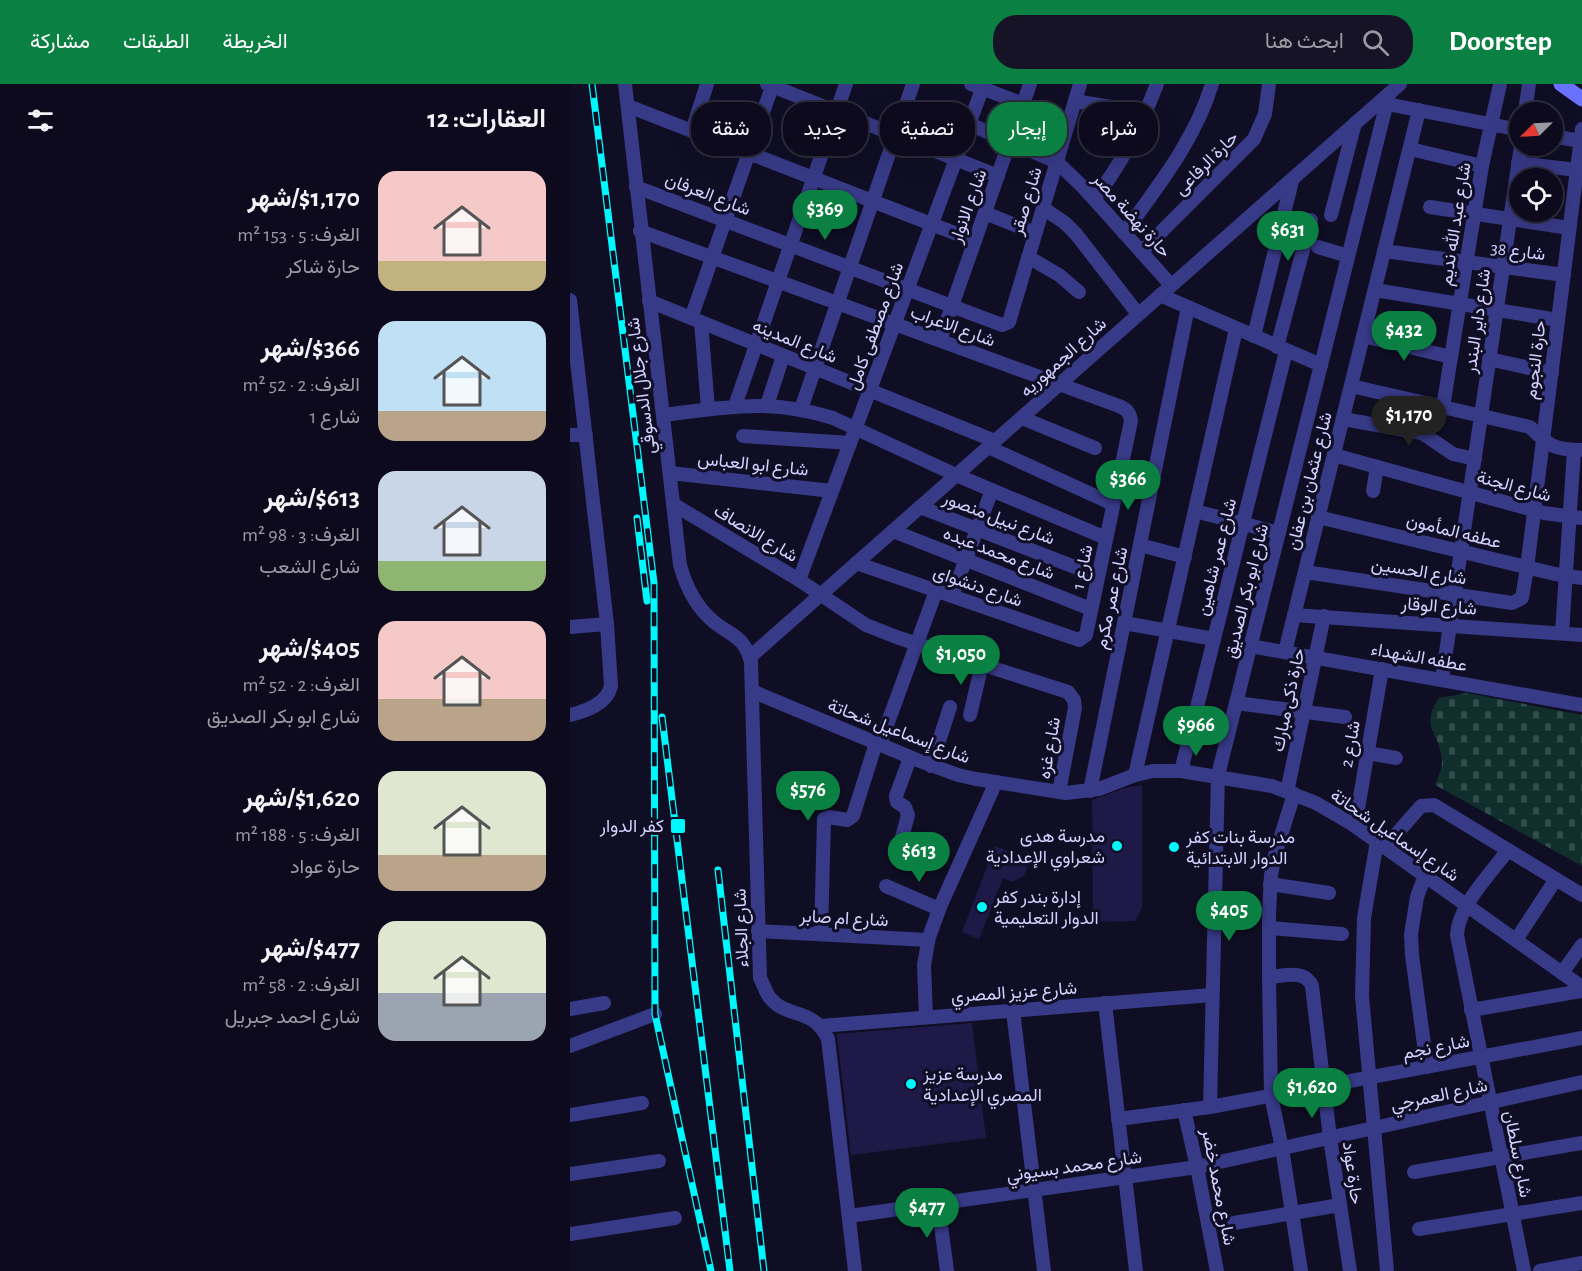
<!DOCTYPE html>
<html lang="ar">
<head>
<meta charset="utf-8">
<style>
  :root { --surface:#0c0a1c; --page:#151325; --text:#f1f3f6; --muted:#9a9aa3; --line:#2c2b3b; --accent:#0b8043 }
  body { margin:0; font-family:"Alegreya Sans",Vazirmatn,sans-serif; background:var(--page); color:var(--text); direction:rtl; height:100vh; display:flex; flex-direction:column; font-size:22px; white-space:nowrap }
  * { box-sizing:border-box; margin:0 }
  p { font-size:20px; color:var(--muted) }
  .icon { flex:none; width:33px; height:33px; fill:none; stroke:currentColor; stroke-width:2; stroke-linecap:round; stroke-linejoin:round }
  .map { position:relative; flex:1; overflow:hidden; direction:ltr }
  .sheet { display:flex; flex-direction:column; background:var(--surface); width:570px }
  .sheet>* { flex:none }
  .hud { position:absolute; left:18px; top:18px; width:570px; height:54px; direction:rtl; display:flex; gap:12px }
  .needle { width:39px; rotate:246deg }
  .controls { position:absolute; left:939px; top:18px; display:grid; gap:12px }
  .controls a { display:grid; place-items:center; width:54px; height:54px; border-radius:50%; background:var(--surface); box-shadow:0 6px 24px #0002,0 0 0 2px var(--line); font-size:30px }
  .price { position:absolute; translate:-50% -51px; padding:0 14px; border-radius:21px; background:var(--accent); color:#fff; font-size:20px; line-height:39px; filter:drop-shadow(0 2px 3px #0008) }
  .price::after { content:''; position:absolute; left:50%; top:36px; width:18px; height:14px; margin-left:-9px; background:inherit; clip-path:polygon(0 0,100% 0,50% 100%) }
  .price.selected { background:#222; color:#fff }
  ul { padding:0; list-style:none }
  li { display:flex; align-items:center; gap:18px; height:150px; padding:0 24px }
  li span { display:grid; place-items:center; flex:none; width:168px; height:120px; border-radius:18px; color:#555 }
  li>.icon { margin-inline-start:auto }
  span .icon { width:72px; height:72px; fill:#fffc; stroke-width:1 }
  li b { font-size:26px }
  h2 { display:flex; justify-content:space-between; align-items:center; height:72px; padding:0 24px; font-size:26px }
  .tag { padding:0 21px; border-radius:24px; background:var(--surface); box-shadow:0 6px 24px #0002,0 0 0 2px var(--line); font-size:21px; line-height:54px }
  .tag.selected { background:var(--accent); color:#fff }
  header { display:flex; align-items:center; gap:36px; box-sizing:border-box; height:84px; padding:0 30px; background:var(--accent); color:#fff }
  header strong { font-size:28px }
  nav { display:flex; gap:33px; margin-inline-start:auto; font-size:21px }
  .search { width:420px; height:54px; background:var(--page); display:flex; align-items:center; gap:15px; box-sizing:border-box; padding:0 21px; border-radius:24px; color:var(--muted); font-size:22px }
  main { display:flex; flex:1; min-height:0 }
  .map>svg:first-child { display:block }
  .cemetery { fill:url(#cemetery-stones) }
  .building { fill:#1f1947 }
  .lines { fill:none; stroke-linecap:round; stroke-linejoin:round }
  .street { stroke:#373a86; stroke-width:14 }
  .secondary { stroke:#6971ff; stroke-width:15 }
  .rail-casing { stroke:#00f8fd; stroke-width:7 }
  .rail { stroke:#100e25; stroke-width:4.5; stroke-dasharray:14; stroke-linecap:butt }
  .poi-dot { fill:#00f8fd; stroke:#100e25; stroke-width:2 }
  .labels { text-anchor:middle; stroke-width:6; stroke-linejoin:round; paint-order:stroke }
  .street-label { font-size:18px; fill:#d3d2ff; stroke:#100e25 }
  .poi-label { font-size:18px; fill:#d3d2ff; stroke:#100e25; text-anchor:start }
</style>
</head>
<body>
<header>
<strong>Doorstep</strong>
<div class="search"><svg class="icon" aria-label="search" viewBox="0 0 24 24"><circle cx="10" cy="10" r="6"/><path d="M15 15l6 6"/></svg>ابحث هنا</div>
<nav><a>الخريطة</a><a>الطبقات</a><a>مشاركة</a></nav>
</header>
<main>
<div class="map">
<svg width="1012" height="1187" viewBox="0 0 1012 1187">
  <defs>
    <pattern id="cemetery-stones" width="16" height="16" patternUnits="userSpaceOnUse" patternTransform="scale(1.5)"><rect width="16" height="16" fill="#102f2c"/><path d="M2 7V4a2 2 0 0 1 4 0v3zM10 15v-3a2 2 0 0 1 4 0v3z" fill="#324c4c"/></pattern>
  </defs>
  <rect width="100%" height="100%" fill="#100e25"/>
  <path class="cemetery" d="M 897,609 L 1012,631 L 1012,782 L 865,701 C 868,694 872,685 872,677 C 870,648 849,644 869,614 Z"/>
  <g class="building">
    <path d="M 572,701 L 572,824 L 565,837 L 523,838 L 522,716 L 555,704 Z"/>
    <path d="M 425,762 L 452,773 L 457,783 L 454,792 L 442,798 L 433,794 L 409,855 L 392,848 Z"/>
    <path d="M 402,939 L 416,1054 L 281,1071 L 267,950 Z"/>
  </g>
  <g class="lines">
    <g class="street">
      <path d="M 55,0 L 110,481 C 116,503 126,523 144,538 C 163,553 174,552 181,578 L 190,894 C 194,901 196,910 201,915 C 218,935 243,923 258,955 L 285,1187"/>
      <path d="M 197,0 L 428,92"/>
      <path d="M 401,0 L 453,20"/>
      <path d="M 505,17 L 576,29"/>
      <path d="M 817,20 L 950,46"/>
      <path d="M 58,22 L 405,157"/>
      <path d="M 955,28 L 959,0"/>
      <path d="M 399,40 L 487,78 L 514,104 L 601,201"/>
      <path d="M 122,47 L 137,0"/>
      <path d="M 982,52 L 1010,57"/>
      <path d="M 840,65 L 912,82"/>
      <path d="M 948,79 L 1007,86"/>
      <path d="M 66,103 L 432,241 L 439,238 L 510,0"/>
      <path d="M 524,115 C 552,80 571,42 587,0"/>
      <path d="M 860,123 L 999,144"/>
      <path d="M 473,124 L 495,139 L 506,150 L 568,230"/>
      <path d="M 415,129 L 465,149"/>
      <path d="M 761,131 L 785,39"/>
      <path d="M 70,147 L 549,322 C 556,325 560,328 561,337 L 516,551 L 509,556 L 286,479"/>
      <path d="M 554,149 C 588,102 625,56 642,0"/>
      <path d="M 748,163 L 778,172"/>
      <path d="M 814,167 L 994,191"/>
      <path d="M 571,168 L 684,55 L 695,30 L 699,0"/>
      <path d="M 458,173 L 489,191 L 509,208"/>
      <path d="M 805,206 L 988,236"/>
      <path d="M 590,211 L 751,281"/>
      <path d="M 0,216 L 37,540 L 41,602 C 37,620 16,627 0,631"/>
      <path d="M 79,217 L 425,357"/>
      <path d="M 121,234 L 203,0"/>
      <path d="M 131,238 L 138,325"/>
      <path d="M 684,252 L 722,97"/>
      <path d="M 793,252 L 881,273"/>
      <path d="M 370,256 L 460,0"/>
      <path d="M 707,263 L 741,136"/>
      <path d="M 919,275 L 982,289"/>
      <path d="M 781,302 L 960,343 C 979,362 984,366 1012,366"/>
      <path d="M 197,321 L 213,272"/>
      <path d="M 165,322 L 276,0"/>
      <path d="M 873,323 L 912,82 L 930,0"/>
      <path d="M 231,325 L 343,0"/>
      <path d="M 93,331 C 157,323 200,314 263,334 L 386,391 L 536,454"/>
      <path d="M 452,334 L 525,364"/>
      <path d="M 773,335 L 852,349 L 883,370 L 905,375"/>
      <path d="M 0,351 L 16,351"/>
      <path d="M 173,352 L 280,359"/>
      <path d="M 418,363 L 543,420"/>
      <path d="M 764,371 L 974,429 L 1012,434"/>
      <path d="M 100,389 L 262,407"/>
      <path d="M 803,407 L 807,383"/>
      <path d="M 103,420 L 229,496 L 296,541 L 329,554 L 498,608 L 504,616 L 505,624 L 489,708"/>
      <path d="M 350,423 L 528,492"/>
      <path d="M 625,427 L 709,449"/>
      <path d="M 748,433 L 985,490 L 1012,494"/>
      <path d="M 323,447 L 521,525"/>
      <path d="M 570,461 L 615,473"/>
      <path d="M 735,488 L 942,519 L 952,514 L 957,484 L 1012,45"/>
      <path d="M 229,496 L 414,0"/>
      <path d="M 382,512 L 422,406"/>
      <path d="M 724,531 L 1012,551"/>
      <path d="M 554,539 L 644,555"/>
      <path d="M 0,543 L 37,540"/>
      <path d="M 992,549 L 1004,366"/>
      <path d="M 680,562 L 1012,621"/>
      <path d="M 715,568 L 849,26"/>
      <path d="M 180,573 L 830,0"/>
      <path d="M 872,595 L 951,62"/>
      <path d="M 184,608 L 347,676 L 388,691 L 406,695 L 496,709 L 529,705 L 565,691 L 583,687 L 611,687 L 702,702 L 746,719 L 782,740 L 1012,903"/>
      <path d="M 666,619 L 775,633"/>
      <path d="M 400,631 L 412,580"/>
      <path d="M 310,660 L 366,507"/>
      <path d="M 797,669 L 826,674"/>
      <path d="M 361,682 L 380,623"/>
      <path d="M 611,687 L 716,267"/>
      <path d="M 565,691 L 666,245"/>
      <path d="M 520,707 L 618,223"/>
      <path d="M 717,708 L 754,532"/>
      <path d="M 724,710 L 705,771 L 701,791 L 699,830 L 699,893 L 701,1012 L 712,1064 L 731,1187"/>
      <path d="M 785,742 L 812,585"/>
      <path d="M 331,757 L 338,731 L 335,723 L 327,718 L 326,712 L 340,674"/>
      <path d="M 807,757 L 794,834 L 792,912 L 817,1187"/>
      <path d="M 815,763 L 851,722 L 864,721 L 1012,811"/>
      <path d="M 938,766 C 921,789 888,822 887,851 L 954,1187"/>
      <path d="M 855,791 L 847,813 L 841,850 L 842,871 L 857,983"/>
      <path d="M 700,800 L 759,809"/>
      <path d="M 316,802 L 369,825"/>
      <path d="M 699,844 L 772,850"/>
      <path d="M 188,847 L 358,856"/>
      <path d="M 251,850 L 254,735 L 259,733 L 277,736 L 283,732 L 306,659"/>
      <path d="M 946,856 L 986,795"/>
      <path d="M 992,889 L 1012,861"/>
      <path d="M 699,893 C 714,892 735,885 742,902 L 760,1054 L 780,1187"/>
      <path d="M 535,919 L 566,1187"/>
      <path d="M 0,925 L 34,919"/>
      <path d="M 901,926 L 1012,907"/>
      <path d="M 443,927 L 474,1187"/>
      <path d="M 356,933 L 354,881 L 359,853 L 370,823 L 426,698"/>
      <path d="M 250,942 L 642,911"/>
      <path d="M 0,962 L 85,930"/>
      <path d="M 640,1023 L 648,691 L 819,10"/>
      <path d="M 614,1026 L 627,1083 L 647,1187"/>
      <path d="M 0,1031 L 72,1019"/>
      <path d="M 548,1035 L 640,1023 L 1012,954"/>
      <path d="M 844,1088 L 1012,1059"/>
      <path d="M 0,1090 L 89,1077"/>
      <path d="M 368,1119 L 377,1187"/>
      <path d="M 279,1132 L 627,1083 L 1012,998"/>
      <path d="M 664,1139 L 770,1121"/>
      <path d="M 849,1145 L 1012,1119"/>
      <path d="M 0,1150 L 105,1134"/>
      <path d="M 970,1187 L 1012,1179"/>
    </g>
    <path class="secondary" d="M 991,0 L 1012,15"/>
    <g class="rail-casing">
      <g id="rail">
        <path d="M 22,0 L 84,499 L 85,930 L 141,1187"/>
        <path d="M 67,434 L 77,517"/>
        <path d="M 92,633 L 160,1187"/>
        <path d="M 148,786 L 194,1187"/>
      </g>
    </g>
    <use href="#rail" class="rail"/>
  </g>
  <g class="poi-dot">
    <rect x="100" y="734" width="16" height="16" rx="3"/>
    <circle cx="547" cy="762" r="6"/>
    <circle cx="604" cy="763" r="6"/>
    <circle cx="412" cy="823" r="6"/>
    <circle cx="341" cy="1000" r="6"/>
  </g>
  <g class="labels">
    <g class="street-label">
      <text transform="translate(636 79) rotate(-45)" y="6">حارة الرفاعى</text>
      <text transform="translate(138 110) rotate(21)" y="6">شارع العرفان</text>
      <text transform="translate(456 117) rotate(-73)" y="6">شارع صقر</text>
      <text transform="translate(398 122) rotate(-70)" y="6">شارع الانوار</text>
      <text transform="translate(562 131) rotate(48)" y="6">حارة نهضة مصر</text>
      <text transform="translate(885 140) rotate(-81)" y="6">شارع عبد الله نديم</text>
      <text transform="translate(948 167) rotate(7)" y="6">شارع 38</text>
      <text transform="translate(907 237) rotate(-82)" y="6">شارع داير البندر</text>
      <text transform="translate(305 242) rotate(-70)" y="6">شارع مصطفى كامل</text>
      <text transform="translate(383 242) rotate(20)" y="6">شارع الاعراب</text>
      <text transform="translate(225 257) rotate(22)" y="6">شارع المدينه</text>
      <text transform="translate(493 273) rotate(-42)" y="6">شارع الجمهوريه</text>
      <text transform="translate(965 276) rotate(-83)" y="6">حارة النجوم</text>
      <text transform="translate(71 302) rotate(-97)" y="6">شارع جلال الدسوقي</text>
      <text transform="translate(183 380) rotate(6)" y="6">شارع ابو العباس</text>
      <text transform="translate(739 397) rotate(-76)" y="6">شارع عثمان بن عفان</text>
      <text transform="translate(944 402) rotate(15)" y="6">شارع الجنة</text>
      <text transform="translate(429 434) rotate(21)" y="6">شارع نبيل منصور</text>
      <text transform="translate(884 447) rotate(14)" y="6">عطفه المأمون</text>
      <text transform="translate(186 449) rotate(31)" y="6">شارع الانصاف</text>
      <text transform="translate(429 469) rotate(21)" y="6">شارع محمد عبده</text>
      <text transform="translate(646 473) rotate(-76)" y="6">شارع عمر شاهين</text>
      <text transform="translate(512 483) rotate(-78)" y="6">شارع 1</text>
      <text transform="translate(849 487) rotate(9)" y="6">شارع الحسين</text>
      <text transform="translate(408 502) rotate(19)" y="6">شارع دنشواى</text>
      <text transform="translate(676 507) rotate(-76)" y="6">شارع ابو بكر الصديق</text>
      <text transform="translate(541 514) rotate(-78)" y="6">شارع عمر مكرم</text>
      <text transform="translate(869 522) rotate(4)" y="6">شارع الوقار</text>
      <text transform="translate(849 573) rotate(10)" y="6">عطفه الشهداء</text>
      <text transform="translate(718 616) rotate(-78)" y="6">حارة ذكى مبارك</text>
      <text transform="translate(329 647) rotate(21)" y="6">شارع إسماعيل شحاتة</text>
      <text transform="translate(780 660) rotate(-80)" y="6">شارع 2</text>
      <text transform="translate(479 664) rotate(-80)" y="6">شارع غزه</text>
      <text transform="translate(825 751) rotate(34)" y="6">شارع إسماعيل شحاتة</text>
      <text transform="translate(274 834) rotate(3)" y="6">شارع ام صابر</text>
      <text transform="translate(171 844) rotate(-92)" y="6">شارع الجلاء</text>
      <text transform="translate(444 908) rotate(-4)" y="6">شارع عزيز المصري</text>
      <text transform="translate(866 963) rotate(-11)" y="6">شارع نجم</text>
      <text transform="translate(869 1011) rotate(-12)" y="6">شارع العمرجي</text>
      <text transform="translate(948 1070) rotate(79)" y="6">شارع سلطان</text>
      <text transform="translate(504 1082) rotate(-8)" y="6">شارع محمد بسيوني</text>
      <text transform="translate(783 1089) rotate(82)" y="6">حارة عواد</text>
      <text transform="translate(649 1103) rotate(79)" y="6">شارع محمد خضر</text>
    </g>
    <g class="poi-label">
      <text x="94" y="748" text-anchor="end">كفر الدوار</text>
      <text x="535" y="758" text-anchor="end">مدرسة هدى<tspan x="535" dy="21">شعراوي الإعدادية</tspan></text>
      <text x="616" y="759">مدرسة بنات كفر<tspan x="616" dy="21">الدوار الابتدائية</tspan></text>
      <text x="424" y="819">إدارة بندر كفر<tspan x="424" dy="21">الدوار التعليمية</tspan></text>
      <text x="353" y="996">مدرسة عزيز<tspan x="353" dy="21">المصري الإعدادية</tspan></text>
    </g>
  </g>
</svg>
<div class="controls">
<a><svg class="needle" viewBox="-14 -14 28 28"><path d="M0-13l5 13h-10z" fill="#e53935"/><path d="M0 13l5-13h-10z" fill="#9a9aa3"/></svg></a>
<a><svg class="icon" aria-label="locate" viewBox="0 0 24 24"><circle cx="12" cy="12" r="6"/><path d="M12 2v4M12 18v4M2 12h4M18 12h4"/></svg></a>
</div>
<b class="price" style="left:255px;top:157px">$369</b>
<b class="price" style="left:718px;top:178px">$631</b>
<b class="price" style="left:834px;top:278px">$432</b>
<b class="price selected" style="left:839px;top:363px">$1,170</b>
<b class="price" style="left:558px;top:427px">$366</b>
<b class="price" style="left:391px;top:602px">$1,050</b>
<b class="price" style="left:626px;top:673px">$966</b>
<b class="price" style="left:238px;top:738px">$576</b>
<b class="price" style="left:349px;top:799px">$613</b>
<b class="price" style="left:659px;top:858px">$405</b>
<b class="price" style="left:742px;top:1035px">$1,620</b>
<b class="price" style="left:357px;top:1155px">$477</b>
<div class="hud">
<a class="tag">شراء</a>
<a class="tag selected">إيجار</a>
<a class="tag">تصفية</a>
<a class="tag">جديد</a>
<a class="tag">شقة</a>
</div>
</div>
<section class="sheet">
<h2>العقارات: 12<svg class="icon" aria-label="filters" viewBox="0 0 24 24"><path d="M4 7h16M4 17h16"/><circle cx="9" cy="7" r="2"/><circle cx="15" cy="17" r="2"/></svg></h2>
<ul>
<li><span style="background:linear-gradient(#f6c9c9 75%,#c2b280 0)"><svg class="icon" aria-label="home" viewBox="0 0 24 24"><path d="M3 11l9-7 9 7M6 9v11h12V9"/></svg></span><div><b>$1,170/شهر</b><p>الغرف: 5 · 153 m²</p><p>حارة شاكر</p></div></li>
<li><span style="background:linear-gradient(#bfe0f5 75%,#b9a48a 0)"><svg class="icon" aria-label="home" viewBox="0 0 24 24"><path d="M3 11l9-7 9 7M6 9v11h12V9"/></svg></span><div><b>$366/شهر</b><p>الغرف: 2 · 52 m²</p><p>شارع 1</p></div></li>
<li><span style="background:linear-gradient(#c9d6e8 75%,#8fb573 0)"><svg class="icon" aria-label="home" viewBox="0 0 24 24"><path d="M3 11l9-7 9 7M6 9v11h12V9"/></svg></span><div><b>$613/شهر</b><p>الغرف: 3 · 98 m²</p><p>شارع الشعب</p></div></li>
<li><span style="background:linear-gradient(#f6c9c9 65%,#b9a48a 0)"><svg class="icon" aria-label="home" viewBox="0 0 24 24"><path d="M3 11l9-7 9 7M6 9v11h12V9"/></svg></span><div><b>$405/شهر</b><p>الغرف: 2 · 52 m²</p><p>شارع ابو بكر الصديق</p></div></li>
<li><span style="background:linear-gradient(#dfe7d0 70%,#b9a48a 0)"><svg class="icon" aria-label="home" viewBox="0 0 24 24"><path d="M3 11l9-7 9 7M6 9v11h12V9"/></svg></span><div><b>$1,620/شهر</b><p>الغرف: 5 · 188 m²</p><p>حارة عواد</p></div></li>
<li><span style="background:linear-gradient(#dfe7d0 60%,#9aa5b1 0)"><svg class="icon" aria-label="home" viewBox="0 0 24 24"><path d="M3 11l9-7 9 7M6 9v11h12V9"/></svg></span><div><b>$477/شهر</b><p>الغرف: 2 · 58 m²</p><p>شارع احمد جبريل</p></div></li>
</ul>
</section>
</main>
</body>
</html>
